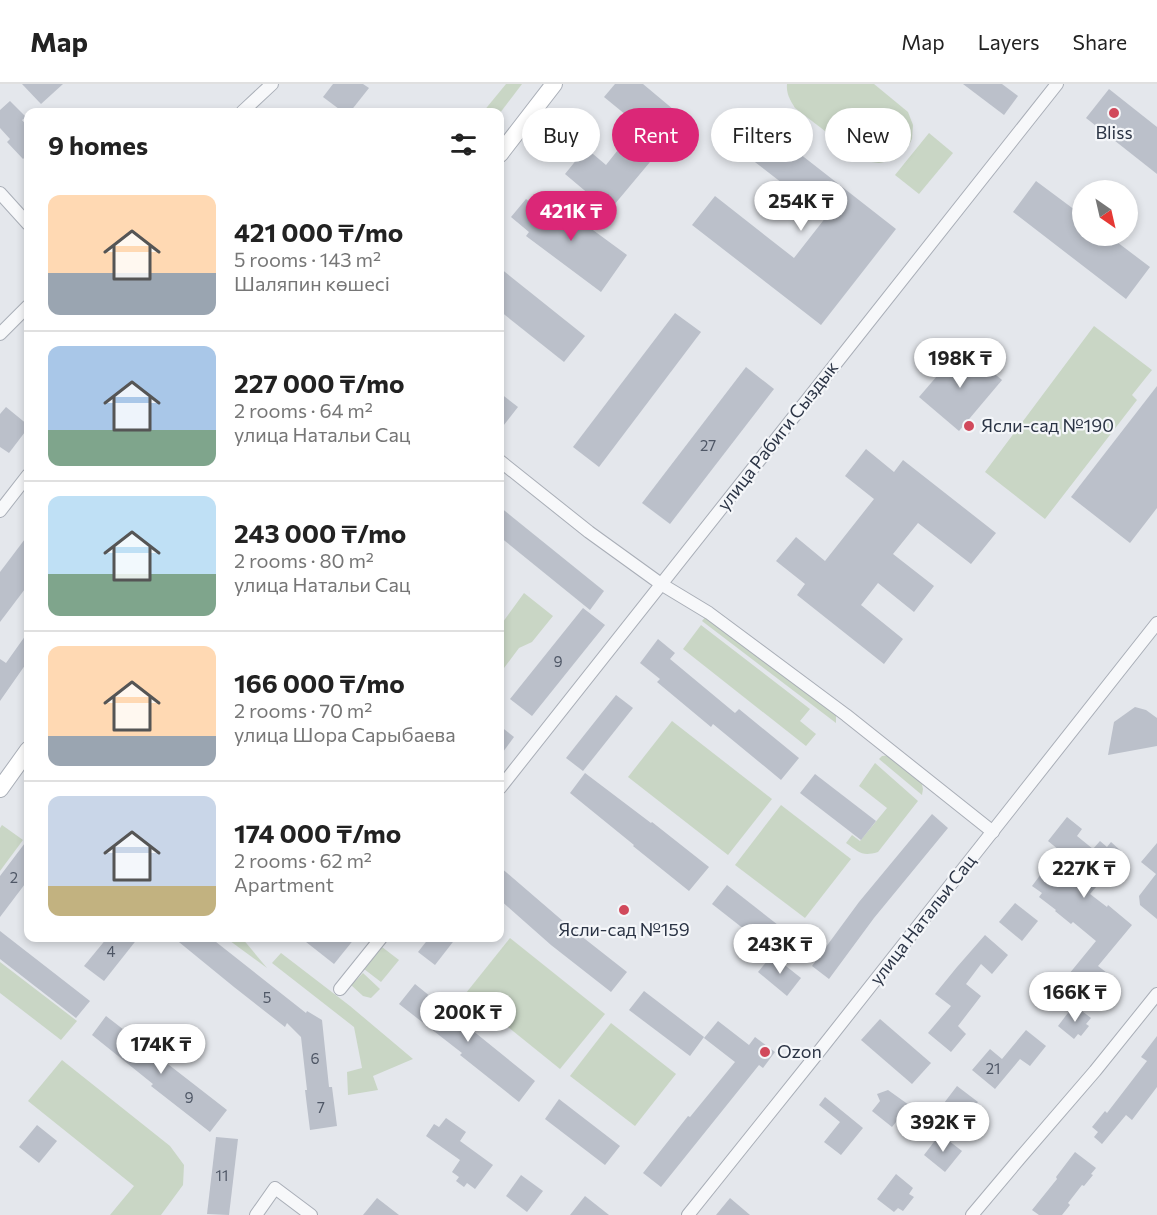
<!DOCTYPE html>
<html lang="en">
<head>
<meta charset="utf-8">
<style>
  :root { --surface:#fff; --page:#f2f2f2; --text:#222; --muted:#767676; --line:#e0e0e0; --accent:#db2777 }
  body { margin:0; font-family:Commissioner,sans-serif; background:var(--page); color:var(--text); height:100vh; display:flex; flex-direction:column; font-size:22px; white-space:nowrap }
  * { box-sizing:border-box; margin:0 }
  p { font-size:20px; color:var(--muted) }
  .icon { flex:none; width:33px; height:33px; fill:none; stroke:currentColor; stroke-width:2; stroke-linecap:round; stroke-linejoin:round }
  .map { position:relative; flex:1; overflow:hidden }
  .sheet { position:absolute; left:24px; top:24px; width:480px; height:834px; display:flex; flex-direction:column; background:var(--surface); border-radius:12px; box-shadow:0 3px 9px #0003 }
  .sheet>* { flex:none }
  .guide { position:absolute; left:522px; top:24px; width:544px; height:54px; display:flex; gap:12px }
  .needle { width:39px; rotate:146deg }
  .buttons { position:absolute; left:1072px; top:96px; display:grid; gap:12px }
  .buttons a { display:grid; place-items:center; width:66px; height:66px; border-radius:50%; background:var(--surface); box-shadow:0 3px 9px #0003; font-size:30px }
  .price { position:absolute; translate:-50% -51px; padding:0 14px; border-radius:21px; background:#fff; color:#222; font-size:20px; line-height:39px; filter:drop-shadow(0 2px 3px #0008) }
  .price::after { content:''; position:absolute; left:50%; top:36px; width:18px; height:14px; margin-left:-9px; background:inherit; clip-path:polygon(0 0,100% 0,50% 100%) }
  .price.selected { background:var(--accent); color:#fff }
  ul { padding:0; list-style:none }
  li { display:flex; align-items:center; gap:18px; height:150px; padding:0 24px }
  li+li { border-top:2px solid var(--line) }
  li span { display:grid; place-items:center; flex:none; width:168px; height:120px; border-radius:12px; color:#555 }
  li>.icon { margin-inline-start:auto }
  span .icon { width:72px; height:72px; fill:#fffc; stroke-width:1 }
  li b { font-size:26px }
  h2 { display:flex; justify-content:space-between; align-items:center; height:72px; padding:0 24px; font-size:26px }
  .pill { padding:0 21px; border-radius:27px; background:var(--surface); box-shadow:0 3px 9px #0003; font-size:21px; line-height:54px }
  .pill.selected { background:var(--accent); color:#fff }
  header { display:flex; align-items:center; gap:36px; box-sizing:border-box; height:84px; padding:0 30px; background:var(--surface); border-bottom:2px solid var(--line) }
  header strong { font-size:28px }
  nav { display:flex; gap:33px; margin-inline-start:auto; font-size:21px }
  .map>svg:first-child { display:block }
  .green { fill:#c9d6c5 }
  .building { fill:#bbc0ca }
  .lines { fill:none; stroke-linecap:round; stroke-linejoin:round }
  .street-casing { stroke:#a9aeb7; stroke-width:14 }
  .secondary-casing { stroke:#a9aeb7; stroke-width:18 }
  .street { stroke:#f7f8fa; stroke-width:12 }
  .secondary { stroke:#fff; stroke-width:16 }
  .poi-dot { fill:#d1495b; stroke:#f4f6f9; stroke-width:2 }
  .labels { text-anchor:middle; stroke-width:4.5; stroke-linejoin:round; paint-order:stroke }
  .number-label { font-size:15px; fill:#4f5766 }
  .poi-label { font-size:18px; fill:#2b3445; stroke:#f4f6f9 }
  .street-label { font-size:18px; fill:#2b3445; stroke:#f4f6f9 }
</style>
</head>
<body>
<header>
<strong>Map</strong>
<nav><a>Map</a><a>Layers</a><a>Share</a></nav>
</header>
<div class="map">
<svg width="1157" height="1131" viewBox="0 0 1157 1131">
  <rect width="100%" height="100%" fill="#e4e7ec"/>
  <g class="green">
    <path d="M 506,0 L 522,0 L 500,29 L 483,28 Z"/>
    <path d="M 787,0 L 874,0 L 908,28 L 913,41 L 912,55 L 907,65 L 895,76 L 879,79 L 864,77 L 795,24 C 790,16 786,9 787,0 Z"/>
    <path d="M 929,49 L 953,69 L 919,110 L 895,91 Z"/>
    <path d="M 1094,242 L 1152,286 L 1132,311 L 1137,316 L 1045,435 L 985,388 Z"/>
    <path d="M 524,509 L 553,532 L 532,558 L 519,564 L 504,584 L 500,580 L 500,542 Z"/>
    <path d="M 707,531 L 836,629 L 836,639 L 702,537 Z"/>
    <path d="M 701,541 L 810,625 L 800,637 L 816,650 L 806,662 L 683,565 Z"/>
    <path d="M 672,637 L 772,715 L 728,771 L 628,693 Z"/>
    <path d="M 891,671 L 921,696 L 923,705 L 922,711 L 879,675 L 882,672 Z"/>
    <path d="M 875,679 L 918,717 L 878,768 C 862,773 859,768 846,759 L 852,751 L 860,757 L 887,724 L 859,702 Z"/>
    <path d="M 781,721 L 851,775 L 805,834 L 735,781 Z"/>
    <path d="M 2,741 L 23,756 L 0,787 L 0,744 Z"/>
    <path d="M 226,854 L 242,854 L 267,884 Z"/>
    <path d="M 510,854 L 605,930 L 560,985 L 466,909 Z"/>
    <path d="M 382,863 L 399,876 L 381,898 L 364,885 Z"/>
    <path d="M 281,869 L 350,922 L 413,975 L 373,992 L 378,1006 L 348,1011 L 347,988 L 362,984 L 354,943 L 272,879 Z"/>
    <path d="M 0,878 L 77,937 L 61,956 L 0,909 Z"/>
    <path d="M 363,889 L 380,905 L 371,914 L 363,912 L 351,901 Z"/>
    <path d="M 611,939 L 676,990 L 635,1042 L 570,992 Z"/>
    <path d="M 62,976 L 170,1062 L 184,1081 L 183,1101 L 161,1131 L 110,1131 L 134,1102 L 28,1017 Z"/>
  </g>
  <g class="building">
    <path d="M 22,0 L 63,0 L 41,20 Z"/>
    <path d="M 333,0 L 363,0 L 369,4 L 350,28 L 343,28 L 323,13 Z"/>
    <path d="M 615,0 L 643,0 L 692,41 L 670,67 L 604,13 Z"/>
    <path d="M 963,0 L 1002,0 L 1018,12 L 1004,31 Z"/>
    <path d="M 1109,5 L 1157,43 L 1157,90 L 1086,34 Z"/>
    <path d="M 10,17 L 26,33 L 22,36 L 28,43 L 28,70 L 23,75 L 7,58 L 10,55 L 0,44 L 0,26 Z"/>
    <path d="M 759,38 L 896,145 L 821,241 L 692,141 L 715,112 L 794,174 L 826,133 L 738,65 Z"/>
    <path d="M 625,57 L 650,78 L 609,127 L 565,90 L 586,64 L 606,81 Z"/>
    <path d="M 1036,97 L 1083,132 L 1083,152 L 1109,152 L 1150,183 L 1126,215 L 1013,128 Z"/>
    <path d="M 526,115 L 543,129 L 552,116 L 627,171 L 601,208 L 526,152 L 529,148 L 511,133 Z"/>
    <path d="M 500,184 L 585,252 L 564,278 L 500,227 Z"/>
    <path d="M 675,229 L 701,248 L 599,383 L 573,363 Z"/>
    <path d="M 962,263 L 1002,296 L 959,347 L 919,313 Z"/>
    <path d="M 746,283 L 774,305 L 670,440 L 642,419 Z"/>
    <path d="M 1157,302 L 1157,424 L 1130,459 L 1071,413 Z"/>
    <path d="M 500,309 L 518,323 L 500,346 Z"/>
    <path d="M 6,323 L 28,341 L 28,344 L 9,369 L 0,363 L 0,330 Z"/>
    <path d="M 866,365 L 894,388 L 903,376 L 996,449 L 971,480 L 918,439 L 893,470 L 934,502 L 914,528 L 878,499 L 861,521 L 903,555 L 884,580 L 797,511 L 805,500 L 776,477 L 796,453 L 825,477 L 874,415 L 845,392 Z"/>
    <path d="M 500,423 L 604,507 L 590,526 L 500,453 Z"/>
    <path d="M 28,451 L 28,501 L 0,538 L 0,488 Z"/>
    <path d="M 583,524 L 605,541 L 532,632 L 510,615 Z"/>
    <path d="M 28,548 L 28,577 L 0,617 L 0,575 L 6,579 Z"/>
    <path d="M 658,555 L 675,569 L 670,575 L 735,629 L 739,625 L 799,674 L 781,696 L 713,640 L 711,643 L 657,598 L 660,595 L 640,579 Z"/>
    <path d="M 616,611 L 633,624 L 583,687 L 566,674 Z"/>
    <path d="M 1135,623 L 1146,626 L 1157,634 L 1157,662 L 1108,671 L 1114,638 Z"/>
    <path d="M 500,642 L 514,653 L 500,672 Z"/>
    <path d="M 585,689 L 651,739 L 652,738 L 709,783 L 689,807 L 633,762 L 634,761 L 570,709 Z"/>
    <path d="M 815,690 L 876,737 L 861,756 L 800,709 Z"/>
    <path d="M 932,730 L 948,744 L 874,834 L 829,895 L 812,882 L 859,818 Z"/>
    <path d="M 1067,733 L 1082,745 L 1077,752 L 1093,765 L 1100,757 L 1107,763 L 1111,758 L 1122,768 L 1119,772 L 1121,774 L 1090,810 L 1107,823 L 1108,821 L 1132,841 L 1098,882 L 1115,895 L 1099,914 L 1069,890 L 1096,857 L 1073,838 L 1071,840 L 1055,827 L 1056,826 L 1039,813 L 1042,809 L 1032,802 L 1059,766 L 1048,757 Z"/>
    <path d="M 28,755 L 28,796 L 0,833 L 0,792 Z"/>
    <path d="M 1157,759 L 1157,835 L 1140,821 L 1139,812 L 1156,790 L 1141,778 Z"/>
    <path d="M 500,783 L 571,844 L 627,888 L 611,908 L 551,861 L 500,816 Z"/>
    <path d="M 727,801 L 787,848 L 772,867 L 712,820 Z"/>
    <path d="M 1015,819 L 1038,837 L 1022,857 L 999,838 Z"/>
    <path d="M 0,847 L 90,917 L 76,934 L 0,875 Z"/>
    <path d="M 985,851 L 1008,871 L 992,890 L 981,880 L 966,900 L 981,912 L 958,942 L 966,950 L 951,968 L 928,949 L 951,922 L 935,910 L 957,883 Z"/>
    <path d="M 107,854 L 138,854 L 104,897 L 84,882 Z"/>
    <path d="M 174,854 L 211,854 L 306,929 L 307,927 L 322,936 L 329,1003 L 332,1003 L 337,1042 L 310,1046 L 305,1006 L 307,1006 L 301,953 L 287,939 L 285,943 L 234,903 Z"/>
    <path d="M 301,854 L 355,854 L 334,880 Z"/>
    <path d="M 429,854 L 456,854 L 435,881 L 418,868 Z"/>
    <path d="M 772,871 L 801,894 L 787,912 L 758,888 Z"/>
    <path d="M 415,900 L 535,997 L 519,1018 L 460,971 L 462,969 L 399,920 Z"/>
    <path d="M 644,907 L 704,953 L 690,972 L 629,926 Z"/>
    <path d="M 1074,921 L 1091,934 L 1086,940 L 1089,942 L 1081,952 L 1078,950 L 1074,955 L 1058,942 Z"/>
    <path d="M 106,932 L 227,1026 L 210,1048 L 151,1002 L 153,1000 L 92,951 Z"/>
    <path d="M 880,935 L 931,979 L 912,1000 L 861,956 Z"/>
    <path d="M 718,937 L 749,961 L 755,953 L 775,968 L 763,984 L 759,981 L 661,1103 L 643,1089 L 688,1032 L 690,1033 L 735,978 L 704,954 Z"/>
    <path d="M 1026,946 L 1046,962 L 1030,982 L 1020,975 L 995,1005 L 972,986 L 990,965 L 1002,975 Z"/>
    <path d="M 1157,952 L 1157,1003 L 1132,1036 L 1126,1031 L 1102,1060 L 1094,1053 L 1098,1048 L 1092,1043 L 1105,1027 L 1107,1029 L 1147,977 L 1141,973 Z"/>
    <path d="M 957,1002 L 978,1018 L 975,1022 L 978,1024 L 968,1037 L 965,1034 L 961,1039 L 941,1023 Z"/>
    <path d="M 888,1006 L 909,1021 L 903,1029 L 902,1036 L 896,1038 L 892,1043 L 872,1027 L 880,1017 L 877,1010 Z"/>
    <path d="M 825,1013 L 863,1044 L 841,1071 L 824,1058 L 840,1038 L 819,1021 Z"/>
    <path d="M 559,1015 L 620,1062 L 605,1081 L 545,1035 Z"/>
    <path d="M 446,1034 L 466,1048 L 460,1057 L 493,1081 L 475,1105 L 467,1099 L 464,1103 L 456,1097 L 459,1093 L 452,1088 L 460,1076 L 426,1052 L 434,1040 L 439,1043 Z"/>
    <path d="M 37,1041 L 57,1057 L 39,1079 L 19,1063 Z"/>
    <path d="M 940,1050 L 962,1067 L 945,1088 L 924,1071 Z"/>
    <path d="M 216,1053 L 238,1055 L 229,1131 L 207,1130 Z"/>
    <path d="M 1075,1068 L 1096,1084 L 1091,1090 L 1093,1091 L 1084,1102 L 1082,1101 L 1068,1119 L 1070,1121 L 1062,1131 L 1039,1131 L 1032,1126 L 1057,1095 L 1056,1093 Z"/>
    <path d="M 896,1090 L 913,1104 L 909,1110 L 914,1113 L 903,1127 L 898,1124 L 894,1128 L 877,1115 Z"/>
    <path d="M 521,1091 L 543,1107 L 527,1128 L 506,1112 Z"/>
    <path d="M 585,1112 L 609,1131 L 570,1131 Z"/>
    <path d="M 377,1114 L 399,1131 L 363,1131 Z"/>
    <path d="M 730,1114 L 750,1131 L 716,1131 Z"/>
  </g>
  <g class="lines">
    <g class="street-casing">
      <g id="street">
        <path d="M 242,28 L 272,0"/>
        <path d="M 0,109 L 28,140"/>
        <path d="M 0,250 L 28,222"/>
        <path d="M 500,377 L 589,448 L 661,500 L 709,529 L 846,631 L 993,748"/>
        <path d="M 0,427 L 28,391"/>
        <path d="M 500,704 L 1057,0"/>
        <path d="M 340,905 L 381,854"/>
        <path d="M 256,1131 L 275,1104 L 311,1131"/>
        <path d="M 688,1131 L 817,970 L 1157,539"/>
        <path d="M 972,1131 L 1020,1074 L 1095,987 L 1157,910"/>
      </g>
    </g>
    <g class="secondary-casing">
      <g id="secondary">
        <path d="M 500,70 L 554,0"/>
        <path d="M 0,705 L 28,666"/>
      </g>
    </g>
    <use href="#street" class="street"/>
    <use href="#secondary" class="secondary"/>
  </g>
  <g class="poi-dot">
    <circle cx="1114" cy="29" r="6"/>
    <circle cx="969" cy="342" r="6"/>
    <circle cx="624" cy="826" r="6"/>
    <circle cx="765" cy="968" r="6"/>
  </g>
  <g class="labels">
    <g class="number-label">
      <text x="708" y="367">27</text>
      <text x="558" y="583">9</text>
      <text x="14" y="799">2</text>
      <text x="111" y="873">4</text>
      <text x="267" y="919">5</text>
      <text x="315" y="980">6</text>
      <text x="993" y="990">21</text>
      <text x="189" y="1019">9</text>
      <text x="321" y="1029">7</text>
      <text x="222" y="1097">11</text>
    </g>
    <g class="poi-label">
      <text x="1114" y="55">Bliss</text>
      <text x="981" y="348" text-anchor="start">Ясли-сад №190</text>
      <text x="624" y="852">Ясли-сад №159</text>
      <text x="777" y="974" text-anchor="start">Ozon</text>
    </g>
    <g class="street-label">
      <text transform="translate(778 352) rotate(-52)" y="6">улица Рабиги Сыздык</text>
      <text transform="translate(923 836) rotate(-52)" y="6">улица Натальи Сац</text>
    </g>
  </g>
</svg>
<div class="buttons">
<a><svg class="needle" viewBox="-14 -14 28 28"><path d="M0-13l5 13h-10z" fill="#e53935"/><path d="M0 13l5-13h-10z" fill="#767676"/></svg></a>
</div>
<b class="price" style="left:801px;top:148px">254K ₸</b>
<b class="price selected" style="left:571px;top:158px">421K ₸</b>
<b class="price" style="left:960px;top:305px">198K ₸</b>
<b class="price" style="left:1084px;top:815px">227K ₸</b>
<b class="price" style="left:780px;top:891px">243K ₸</b>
<b class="price" style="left:1075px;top:939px">166K ₸</b>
<b class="price" style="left:468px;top:959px">200K ₸</b>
<b class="price" style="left:161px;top:991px">174K ₸</b>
<b class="price" style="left:943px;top:1069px">392K ₸</b>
<div class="guide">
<a class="pill">Buy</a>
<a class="pill selected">Rent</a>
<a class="pill">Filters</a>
<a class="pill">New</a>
</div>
<section class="sheet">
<h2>9 homes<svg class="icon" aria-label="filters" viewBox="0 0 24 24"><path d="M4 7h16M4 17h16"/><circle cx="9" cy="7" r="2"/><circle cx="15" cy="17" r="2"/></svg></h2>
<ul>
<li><span style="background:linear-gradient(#ffd9b3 65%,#9aa5b1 0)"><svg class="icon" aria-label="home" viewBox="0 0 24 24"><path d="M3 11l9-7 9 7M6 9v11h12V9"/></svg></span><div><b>421 000 ₸/mo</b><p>5 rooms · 143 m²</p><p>Шаляпин көшесі</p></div></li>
<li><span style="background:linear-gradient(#a9c7e8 70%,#7fa58c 0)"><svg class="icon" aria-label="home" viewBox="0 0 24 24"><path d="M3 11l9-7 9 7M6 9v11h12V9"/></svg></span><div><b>227 000 ₸/mo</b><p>2 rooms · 64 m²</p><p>улица Натальи Сац</p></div></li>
<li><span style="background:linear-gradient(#bfe0f5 65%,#7fa58c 0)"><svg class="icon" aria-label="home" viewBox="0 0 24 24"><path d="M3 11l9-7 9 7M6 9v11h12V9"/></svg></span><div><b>243 000 ₸/mo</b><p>2 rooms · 80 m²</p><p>улица Натальи Сац</p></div></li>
<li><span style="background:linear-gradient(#ffd9b3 75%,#9aa5b1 0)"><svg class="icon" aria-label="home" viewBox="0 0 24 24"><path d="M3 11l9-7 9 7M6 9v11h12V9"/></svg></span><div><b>166 000 ₸/mo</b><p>2 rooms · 70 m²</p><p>улица Шора Сарыбаева</p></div></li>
<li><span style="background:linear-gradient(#c9d6e8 75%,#c2b280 0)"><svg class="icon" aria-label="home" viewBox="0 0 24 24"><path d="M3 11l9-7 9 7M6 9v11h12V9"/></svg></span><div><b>174 000 ₸/mo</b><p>2 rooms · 62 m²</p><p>Apartment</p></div></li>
</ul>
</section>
</div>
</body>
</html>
